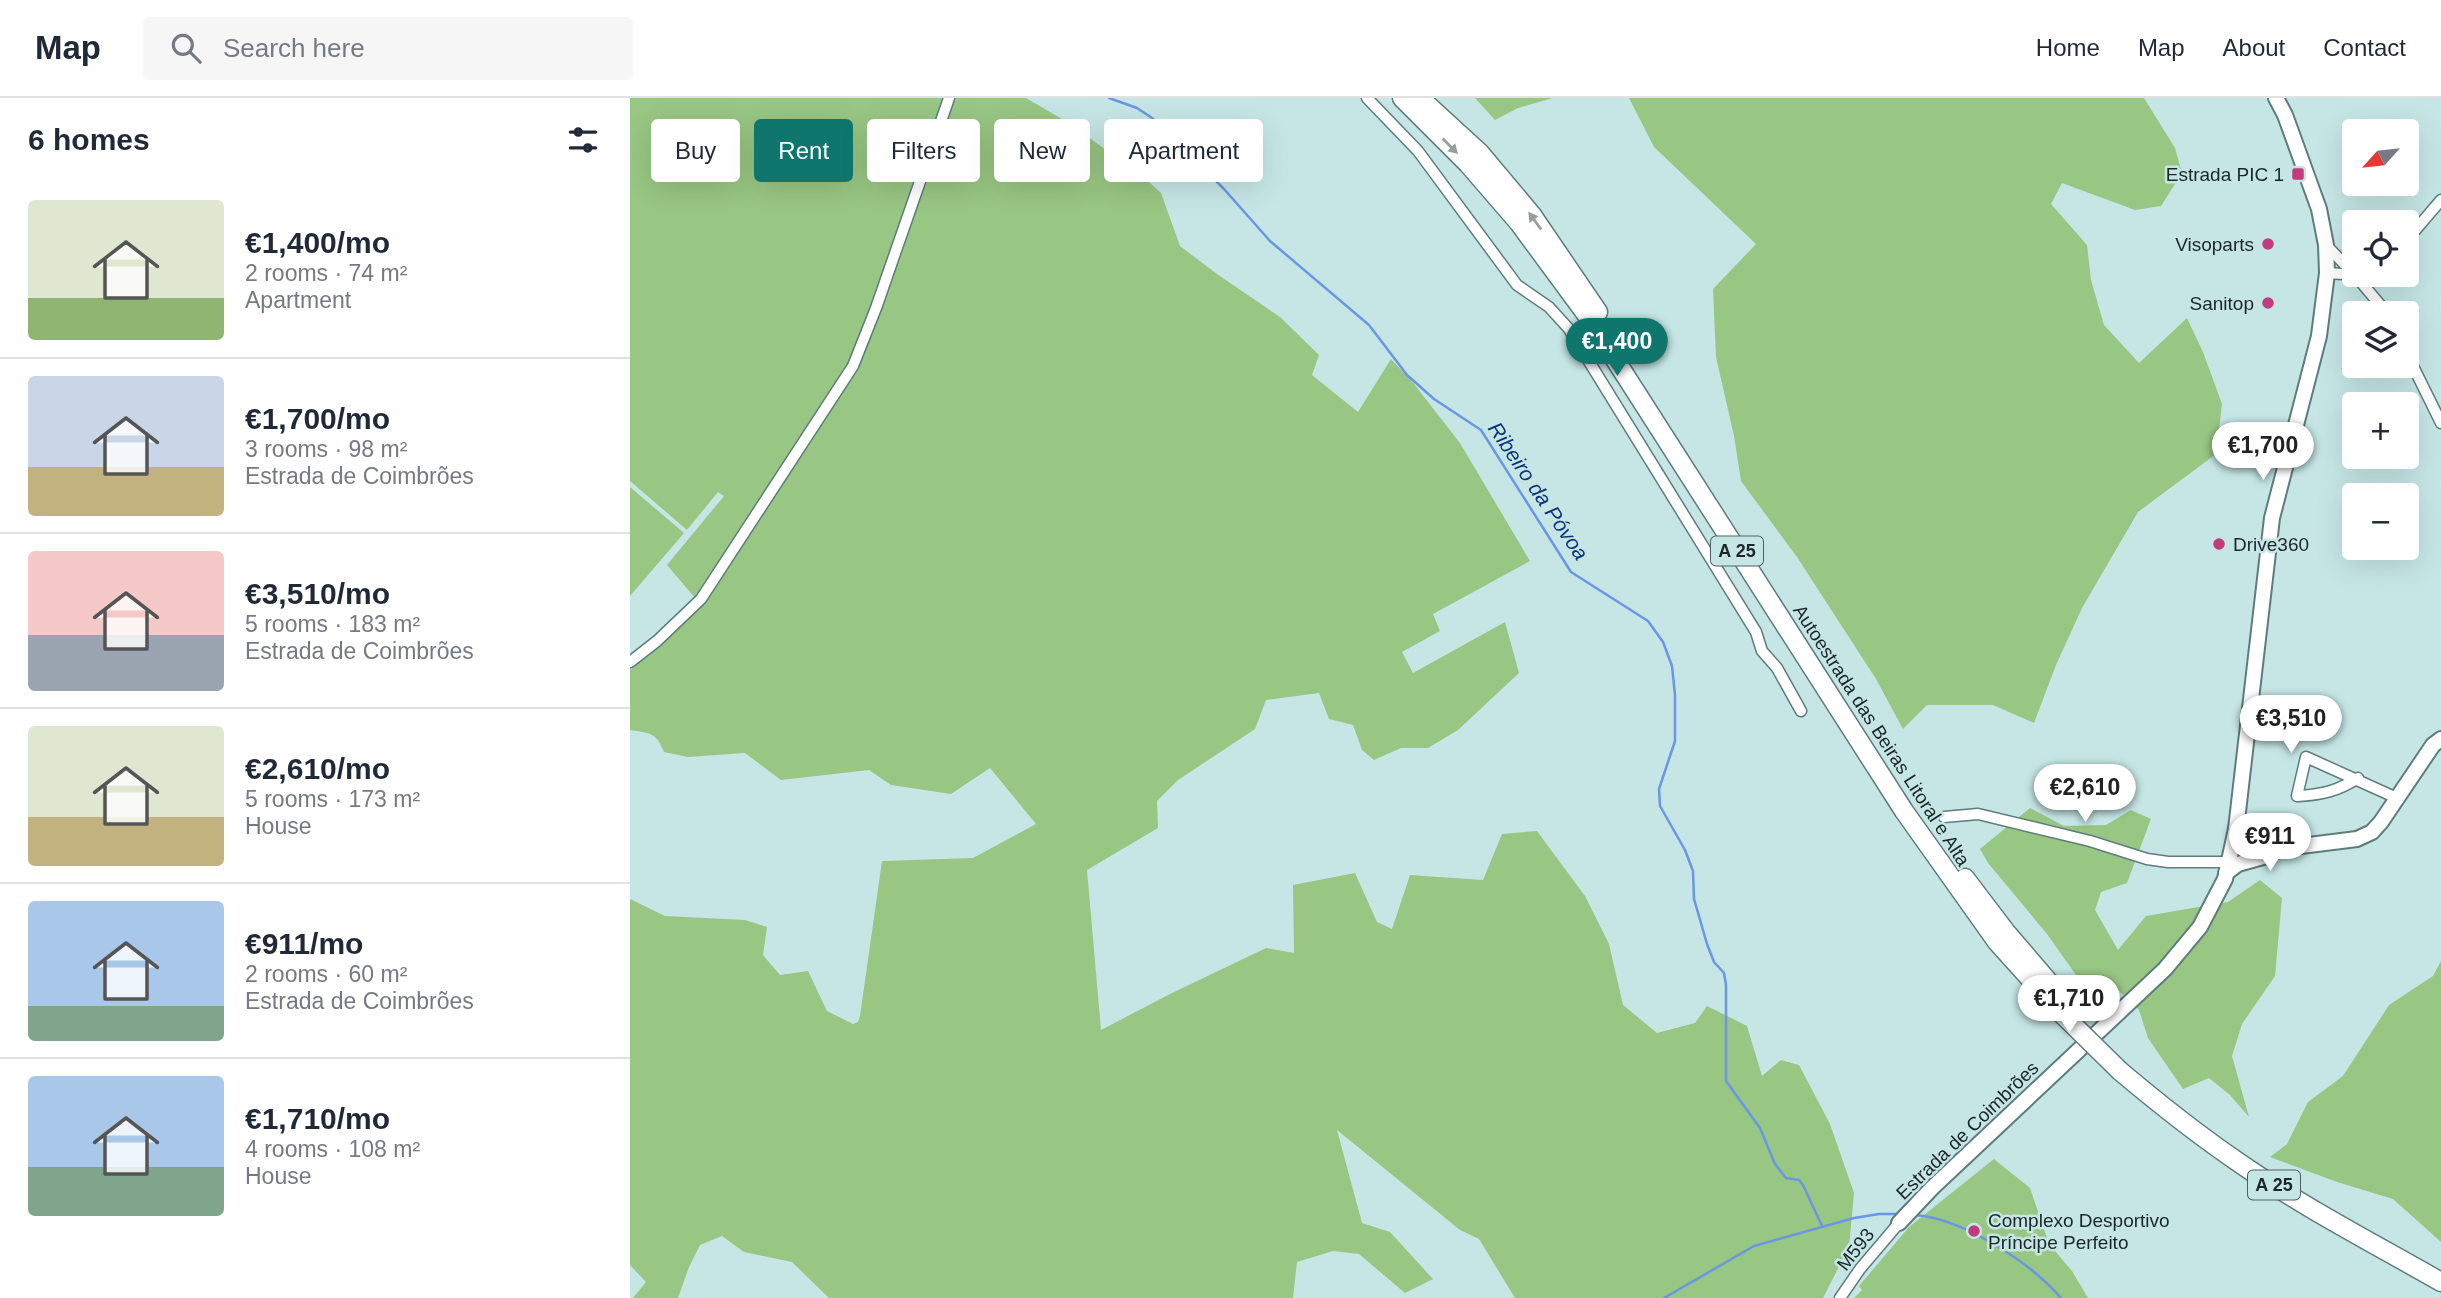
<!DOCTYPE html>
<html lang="en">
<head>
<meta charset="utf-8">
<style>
  :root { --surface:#fff; --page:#f6f6f7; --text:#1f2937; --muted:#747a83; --line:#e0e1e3; --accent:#0f766e }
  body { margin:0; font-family:Arial,sans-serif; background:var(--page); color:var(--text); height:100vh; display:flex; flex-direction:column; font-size:26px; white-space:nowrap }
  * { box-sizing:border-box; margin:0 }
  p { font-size:23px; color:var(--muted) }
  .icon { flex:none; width:38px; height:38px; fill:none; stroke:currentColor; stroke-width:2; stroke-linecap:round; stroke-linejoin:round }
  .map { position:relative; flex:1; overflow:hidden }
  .drawer { display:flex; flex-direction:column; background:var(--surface); width:630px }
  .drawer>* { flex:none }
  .top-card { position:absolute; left:21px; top:21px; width:665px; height:63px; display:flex; gap:14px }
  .needle { width:46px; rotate:243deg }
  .controls { position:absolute; left:1712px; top:21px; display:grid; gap:14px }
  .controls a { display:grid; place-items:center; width:77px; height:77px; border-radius:7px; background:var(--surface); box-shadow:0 7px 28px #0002; font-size:35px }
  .price { position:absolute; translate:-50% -60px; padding:0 16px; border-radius:24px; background:#fff; color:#222; font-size:23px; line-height:46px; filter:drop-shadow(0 2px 4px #0008) }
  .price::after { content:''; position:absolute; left:50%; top:42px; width:21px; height:16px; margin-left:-10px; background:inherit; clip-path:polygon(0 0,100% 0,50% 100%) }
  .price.current { background:var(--accent); color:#fff }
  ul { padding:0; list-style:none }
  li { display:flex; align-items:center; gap:21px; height:175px; padding:0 28px }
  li+li { border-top:2px solid var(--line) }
  li span { display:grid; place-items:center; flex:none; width:196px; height:140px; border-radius:7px; color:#555 }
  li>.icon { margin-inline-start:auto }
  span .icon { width:84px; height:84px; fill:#fffc; stroke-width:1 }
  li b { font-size:30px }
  h2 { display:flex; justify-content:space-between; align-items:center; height:84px; padding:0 28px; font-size:30px }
  .pill { padding:0 24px; border-radius:7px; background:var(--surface); box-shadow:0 7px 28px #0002; font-size:24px; line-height:63px }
  .pill.current { background:var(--accent); color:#fff }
  header { display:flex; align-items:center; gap:42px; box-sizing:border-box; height:98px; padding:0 35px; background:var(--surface); border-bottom:2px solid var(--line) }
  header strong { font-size:33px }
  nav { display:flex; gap:38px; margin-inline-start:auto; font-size:24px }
  .search { width:490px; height:63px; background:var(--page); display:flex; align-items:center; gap:18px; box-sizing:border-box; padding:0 24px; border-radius:7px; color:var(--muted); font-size:26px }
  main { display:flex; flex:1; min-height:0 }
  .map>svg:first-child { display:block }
  .green { fill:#98c683 }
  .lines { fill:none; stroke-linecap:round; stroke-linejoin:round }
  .stream { stroke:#6997e6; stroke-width:2.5 }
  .street-casing { stroke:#5f7c7d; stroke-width:13 }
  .secondary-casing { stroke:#5f7c7d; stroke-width:18 }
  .highway-casing { stroke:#5f7c7d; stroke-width:21 }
  .street { stroke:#fff; stroke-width:10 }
  .secondary { stroke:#fff; stroke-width:14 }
  .highway { stroke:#fff; stroke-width:18 }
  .highway-bridge-casing { stroke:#5f7c7d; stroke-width:21; stroke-linecap:butt }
  .highway-bridge { stroke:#fff; stroke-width:18 }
  .oneway { fill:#989e9e }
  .poi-dot { fill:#c13b7e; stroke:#c6e6e6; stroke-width:2.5 }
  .labels { text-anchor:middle; stroke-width:5; stroke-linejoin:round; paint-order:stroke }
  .shield { fill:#c6e6e6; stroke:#4e6060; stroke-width:2 }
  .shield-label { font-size:18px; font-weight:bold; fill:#1b2727 }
  .poi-label { font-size:19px; fill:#1b2727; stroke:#c6e6e6; text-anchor:end }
  .street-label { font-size:19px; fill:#1b2727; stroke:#c6e6e6 }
  .water-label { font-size:21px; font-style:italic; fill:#0c357a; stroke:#c6e6e6 }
</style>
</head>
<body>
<header>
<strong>Map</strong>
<div class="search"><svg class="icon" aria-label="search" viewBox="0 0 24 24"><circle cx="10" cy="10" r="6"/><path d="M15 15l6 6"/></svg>Search here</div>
<nav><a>Home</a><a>Map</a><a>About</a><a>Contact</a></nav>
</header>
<main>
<section class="drawer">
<h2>6 homes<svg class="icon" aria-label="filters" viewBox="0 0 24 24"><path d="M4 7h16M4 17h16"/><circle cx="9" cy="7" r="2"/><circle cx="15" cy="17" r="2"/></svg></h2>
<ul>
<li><span style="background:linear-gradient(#dfe7d0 70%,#8fb573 0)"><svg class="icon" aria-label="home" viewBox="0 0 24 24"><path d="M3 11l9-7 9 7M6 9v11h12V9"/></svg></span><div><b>€1,400/mo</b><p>2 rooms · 74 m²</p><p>Apartment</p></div></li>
<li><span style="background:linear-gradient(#c9d6e8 65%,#c2b280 0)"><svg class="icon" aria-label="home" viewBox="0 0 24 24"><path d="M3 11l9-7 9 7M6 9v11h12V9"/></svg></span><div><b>€1,700/mo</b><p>3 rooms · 98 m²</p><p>Estrada de Coimbrões</p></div></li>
<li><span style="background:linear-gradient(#f6c9c9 60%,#9aa5b1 0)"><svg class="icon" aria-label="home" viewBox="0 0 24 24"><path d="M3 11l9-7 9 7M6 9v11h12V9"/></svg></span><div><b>€3,510/mo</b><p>5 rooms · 183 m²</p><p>Estrada de Coimbrões</p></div></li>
<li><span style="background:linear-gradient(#dfe7d0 65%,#c2b280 0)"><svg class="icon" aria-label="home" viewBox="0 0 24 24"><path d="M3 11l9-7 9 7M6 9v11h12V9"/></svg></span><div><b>€2,610/mo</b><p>5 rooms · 173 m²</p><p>House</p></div></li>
<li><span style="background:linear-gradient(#a9c7e8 75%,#7fa58c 0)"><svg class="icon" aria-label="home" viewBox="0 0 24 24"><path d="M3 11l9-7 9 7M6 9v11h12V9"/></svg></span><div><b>€911/mo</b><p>2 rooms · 60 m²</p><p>Estrada de Coimbrões</p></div></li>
<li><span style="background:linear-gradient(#a9c7e8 65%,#7fa58c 0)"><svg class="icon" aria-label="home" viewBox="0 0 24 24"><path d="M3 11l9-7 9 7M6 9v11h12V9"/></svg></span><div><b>€1,710/mo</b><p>4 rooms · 108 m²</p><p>House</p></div></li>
</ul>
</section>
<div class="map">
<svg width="1811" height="1200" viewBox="0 0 1811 1200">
  <rect width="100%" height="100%" fill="#c6e6e6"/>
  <g class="green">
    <path d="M 0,0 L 396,0 L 442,27 L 476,52 L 497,64 L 531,95 L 550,148 L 587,176 L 650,219 L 689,257 L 682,277 L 728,314 L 761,261 L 784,286 L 830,345 L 900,463 L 803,516 L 810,533 L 772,554 L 783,575 L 875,524 L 889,575 L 828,632 L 798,650 L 771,650 L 744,662 L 732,652 L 723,627 L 699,621 L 689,595 L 636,602 L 625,631 L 548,682 L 527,703 L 528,730 L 457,772 L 471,932 L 540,896 L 636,850 L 664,855 L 663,787 L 725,775 L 747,824 L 762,831 L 780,777 L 853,782 L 872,736 L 907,733 L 955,798 L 979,846 L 993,907 L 1027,935 L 1065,925 L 1077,908 L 1117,928 L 1132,978 L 1151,962 L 1169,967 L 1200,1026 L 1224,1095 L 1219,1149 L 1193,1200 L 885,1200 L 849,1141 L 830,1132 L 707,1032 L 732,1125 L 760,1134 L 803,1181 L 775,1195 L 729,1156 L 703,1153 L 667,1164 L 663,1200 L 199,1200 L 162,1164 L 114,1154 L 92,1138 L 70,1147 L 59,1169 L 48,1200 L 3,1200 L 16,1184 L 0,1167 L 0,801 L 35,818 L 115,822 L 137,829 L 133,857 L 150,877 L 178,873 L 197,913 L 223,926 L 228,924 L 230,918 L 252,763 L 343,760 L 406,726 L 360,670 L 321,696 L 261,687 L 239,672 L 151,682 L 115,655 L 58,659 L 34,654 C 26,634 20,635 0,632 L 0,572 L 72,508 L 37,467 L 94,398 L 88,394 L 57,432 L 0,383 Z"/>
    <path d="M 845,0 L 923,0 L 888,10 L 865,22 Z"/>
    <path d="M 999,0 L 1514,0 L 1545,50 L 1552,75 L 1531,108 L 1505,112 L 1432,85 L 1421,106 L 1457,147 L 1461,182 L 1474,227 L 1509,265 L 1557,220 L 1573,254 L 1592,306 L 1586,356 L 1508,414 L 1452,510 L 1426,567 L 1404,625 L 1363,607 L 1297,607 L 1273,631 L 1246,581 L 1167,459 L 1111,383 L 1104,338 L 1086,259 L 1083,191 L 1126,146 L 1024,49 Z"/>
    <path d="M 0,389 L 54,435 L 0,498 Z"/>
    <path d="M 1400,710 L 1434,728 L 1476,727 L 1501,712 L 1521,721 L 1497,785 L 1471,794 L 1465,812 L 1488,852 L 1516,818 L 1598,804 L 1630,782 L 1652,800 L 1645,878 L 1612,926 L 1602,958 L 1619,1019 L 1600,997 L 1579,980 L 1553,991 L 1518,940 L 1509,912 L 1481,885 L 1451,884 L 1417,836 L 1358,765 L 1350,751 Z"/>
    <path d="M 1811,863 L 1811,1144 L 1763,1101 L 1707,1084 L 1640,1059 L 1657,1046 L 1678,1004 L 1713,978 L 1759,907 L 1803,878 Z"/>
    <path d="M 1364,1061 L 1400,1090 L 1419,1146 L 1442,1173 L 1458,1200 L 1224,1200 L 1232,1192 L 1229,1188 L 1279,1129 Z"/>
  </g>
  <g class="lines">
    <g class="stream">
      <path d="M 479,0 L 507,10 L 522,20 L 594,91 L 640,143 L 739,227 L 777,277 L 804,301 L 851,332 L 941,474 L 1018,523 L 1033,544 L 1042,568 L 1045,597 L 1045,643 L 1029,691 L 1030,708 L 1055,752 L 1063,773 L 1064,801 L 1077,846 L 1084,864 L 1094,875 L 1096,887 L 1096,983 L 1130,1030 L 1145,1066 L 1156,1080 L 1169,1082 L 1173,1087 L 1192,1128"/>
      <path d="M 1285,1117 C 1332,1120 1401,1165 1431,1200"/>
      <path d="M 1034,1200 L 1124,1148 L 1224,1120 L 1249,1116 L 1268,1116"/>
    </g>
    <g class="street-casing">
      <g id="street">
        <path d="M 737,0 L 788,53 L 887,187 L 919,209 L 939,231 L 1126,534 L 1132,553 L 1147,570 L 1171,613"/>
        <path d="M 1776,143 L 1811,102"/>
        <path d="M 1696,147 L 1724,176"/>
        <path d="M 1697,175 L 1713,176 L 1725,180"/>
        <path d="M 1725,177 L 1757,215"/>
        <path d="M 1776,254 L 1811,325"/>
        <path d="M 0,564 L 27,543 L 71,501 L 223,268 L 246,210 L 319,0"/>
        <path d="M 1728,680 C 1708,693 1691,697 1667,698 L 1676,659 L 1769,701"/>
        <path d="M 1314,719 L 1348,716 L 1460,743 L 1517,761 L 1538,764 L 1599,764"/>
        <path d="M 1210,1200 L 1230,1171 L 1269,1125"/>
      </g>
    </g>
    <g class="secondary-casing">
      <g id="secondary">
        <path d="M 1606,731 C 1613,742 1618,750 1631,753 L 1727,741 L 1742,734 L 1751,724 L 1803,647 L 1811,641"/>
        <path d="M 1596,775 L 1608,766 L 1640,757"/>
        <path d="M 1269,1125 L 1302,1090 L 1535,871 L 1570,829 L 1595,781 L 1606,731 L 1642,420 L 1689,238 L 1697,175 L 1696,147 L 1689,111 L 1655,17 L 1646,0"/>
      </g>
    </g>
    <g class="highway-casing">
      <g id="highway">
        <path d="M 772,0 L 838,66 L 889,125 L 956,216 L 1274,713 L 1367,844 L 1431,915"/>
        <path d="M 790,0 L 850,55 L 902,117 L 968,214"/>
        <path d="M 1335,780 L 1376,834 L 1430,897"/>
        <path d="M 1490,973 C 1528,1005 1567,1036 1608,1064 C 1673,1109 1743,1145 1811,1184"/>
      </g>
    </g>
    <use href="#street" class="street"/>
    <use href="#secondary" class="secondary"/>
    <use href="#highway" class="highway"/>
    <g class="highway-bridge-casing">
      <path id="highway-bridge" d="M 1431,915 L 1490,973"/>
    </g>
    <use href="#highway-bridge" class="highway-bridge"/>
  </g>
  <defs><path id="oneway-solid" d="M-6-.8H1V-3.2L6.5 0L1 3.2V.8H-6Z" transform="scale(1.75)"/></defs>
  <g class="oneway">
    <use href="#oneway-solid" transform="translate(820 48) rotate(45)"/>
    <use href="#oneway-solid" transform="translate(905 123) rotate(-126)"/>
  </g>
  <g class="poi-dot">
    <rect x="1661" y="69" width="14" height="14" rx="3.5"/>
    <circle cx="1638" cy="146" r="7"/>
    <circle cx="1638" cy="205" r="7"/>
    <circle cx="1589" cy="446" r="7"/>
    <circle cx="1344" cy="1133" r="7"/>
  </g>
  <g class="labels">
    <g class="shield">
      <rect x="1081" y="438.5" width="52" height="29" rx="5"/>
      <rect x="1618" y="1072.5" width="52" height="29" rx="5"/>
    </g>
    <g class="shield-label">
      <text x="1107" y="459">A 25</text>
      <text x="1644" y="1093">A 25</text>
    </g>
    <g class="poi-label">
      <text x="1654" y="83">Estrada PIC 1</text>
      <text x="1624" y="153">Visoparts</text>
      <text x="1624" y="212">Sanitop</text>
      <text x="1603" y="453" text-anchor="start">Drive360</text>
      <text x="1358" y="1129" text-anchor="start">Complexo Desportivo<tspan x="1358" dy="22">Príncipe Perfeito</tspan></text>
    </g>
    <g class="street-label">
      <text transform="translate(1252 637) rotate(57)" y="7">Autoestrada das Beiras Litoral e Alta</text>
      <text transform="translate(1337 1032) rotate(-44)" y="7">Estrada de Coimbrões</text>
      <text transform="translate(1225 1151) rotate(-52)" y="7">M593</text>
    </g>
    <g class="water-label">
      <text transform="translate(908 393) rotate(56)" y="7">Ribeiro da Póvoa</text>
    </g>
  </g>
</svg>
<div class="controls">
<a><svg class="needle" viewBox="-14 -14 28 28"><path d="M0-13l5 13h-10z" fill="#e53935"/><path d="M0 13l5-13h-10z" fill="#747a83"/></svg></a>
<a><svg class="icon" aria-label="locate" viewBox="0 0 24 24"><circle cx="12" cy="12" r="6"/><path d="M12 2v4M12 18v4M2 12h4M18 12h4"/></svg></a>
<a><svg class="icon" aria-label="layers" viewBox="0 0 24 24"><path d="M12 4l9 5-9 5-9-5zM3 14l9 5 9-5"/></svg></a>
<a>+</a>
<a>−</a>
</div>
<b class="price current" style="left:987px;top:280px">€1,400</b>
<b class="price" style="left:1633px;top:384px">€1,700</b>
<b class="price" style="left:1661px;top:657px">€3,510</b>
<b class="price" style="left:1455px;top:726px">€2,610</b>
<b class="price" style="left:1640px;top:775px">€911</b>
<b class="price" style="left:1439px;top:937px">€1,710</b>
<div class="top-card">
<a class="pill">Buy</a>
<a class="pill current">Rent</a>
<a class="pill">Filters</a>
<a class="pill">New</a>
<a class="pill">Apartment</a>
</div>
</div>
</main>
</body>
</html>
